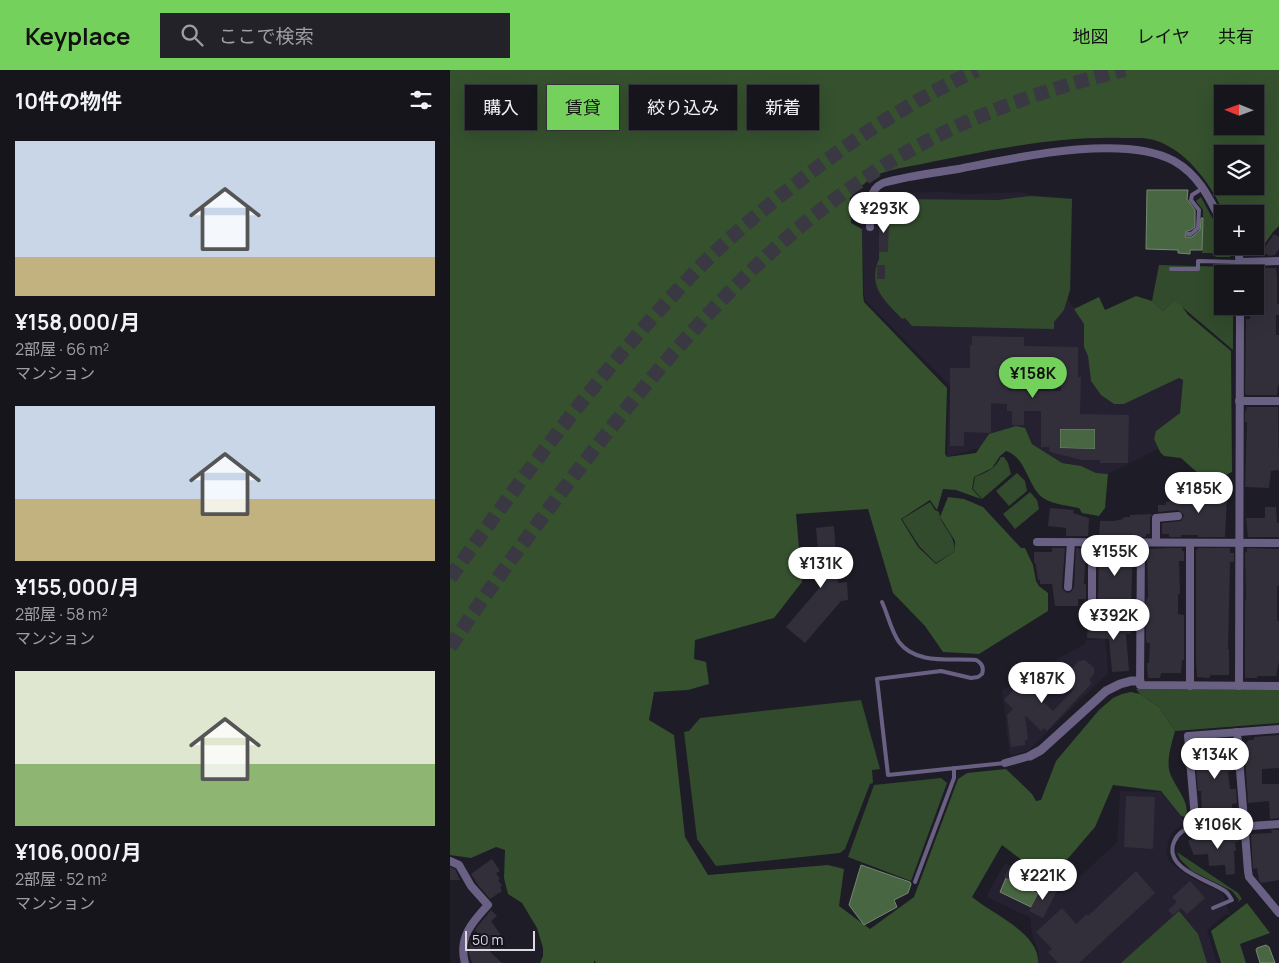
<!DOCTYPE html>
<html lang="ja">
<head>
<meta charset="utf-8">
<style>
  :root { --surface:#16151c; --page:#232229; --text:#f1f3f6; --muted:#9e9fa3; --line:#35343b; --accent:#74d25c }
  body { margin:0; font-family:Manrope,"Noto Sans JP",sans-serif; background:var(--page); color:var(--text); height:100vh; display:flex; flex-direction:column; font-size:19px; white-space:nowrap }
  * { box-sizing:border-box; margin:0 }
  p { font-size:16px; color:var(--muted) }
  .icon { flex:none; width:28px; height:28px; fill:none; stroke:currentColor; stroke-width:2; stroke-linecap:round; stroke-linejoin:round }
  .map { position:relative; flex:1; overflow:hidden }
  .side { display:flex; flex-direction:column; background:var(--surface); width:450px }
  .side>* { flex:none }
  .banner { position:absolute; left:15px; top:15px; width:475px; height:45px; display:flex; gap:10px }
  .needle { width:32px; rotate:271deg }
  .buttons { position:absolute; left:764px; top:15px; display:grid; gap:10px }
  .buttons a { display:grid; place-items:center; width:50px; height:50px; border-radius:0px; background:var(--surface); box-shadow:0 5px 20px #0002,0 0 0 1px var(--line); font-size:25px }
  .scale { position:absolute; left:15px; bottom:12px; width:70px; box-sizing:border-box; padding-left:5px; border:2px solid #dad9e0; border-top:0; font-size:14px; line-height:18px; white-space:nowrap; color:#dad9e0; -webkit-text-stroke:4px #15131d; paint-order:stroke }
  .price { position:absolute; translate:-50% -42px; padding:0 11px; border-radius:18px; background:#fff; color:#222; font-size:16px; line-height:32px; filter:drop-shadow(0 1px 2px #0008) }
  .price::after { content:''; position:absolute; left:50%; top:30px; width:15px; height:11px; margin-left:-8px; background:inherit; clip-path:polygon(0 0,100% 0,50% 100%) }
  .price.on { background:var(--accent); color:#111 }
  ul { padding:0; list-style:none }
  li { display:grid; align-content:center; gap:10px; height:265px; padding:0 15px }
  li span { display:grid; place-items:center; height:155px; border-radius:0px; color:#555 }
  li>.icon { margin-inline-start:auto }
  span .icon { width:90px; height:90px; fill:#fffc; stroke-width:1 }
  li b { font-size:21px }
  h2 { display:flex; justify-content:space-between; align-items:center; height:60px; padding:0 15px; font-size:21px }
  .chip { padding:0 18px; border-radius:0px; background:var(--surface); box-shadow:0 5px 20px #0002,0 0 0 1px var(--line); font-size:18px; line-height:45px }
  .chip.on { background:var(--accent); color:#111 }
  header { display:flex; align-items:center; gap:30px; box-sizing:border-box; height:70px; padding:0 25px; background:var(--accent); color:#111 }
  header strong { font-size:24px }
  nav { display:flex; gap:28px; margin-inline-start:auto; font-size:18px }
  .search { width:350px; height:45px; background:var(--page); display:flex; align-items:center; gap:12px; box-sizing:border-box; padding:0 18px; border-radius:0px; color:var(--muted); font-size:19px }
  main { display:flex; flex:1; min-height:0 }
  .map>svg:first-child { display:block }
  .built { fill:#252131 }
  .green { fill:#324b2c }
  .forest { fill:#35512e; fill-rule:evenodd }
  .water { fill:#496642; stroke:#748871 }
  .building { fill:#322f3b; fill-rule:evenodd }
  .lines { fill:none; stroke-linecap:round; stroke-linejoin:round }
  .motorway-tunnel { stroke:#3a3842; stroke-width:14; stroke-dasharray:14 7; stroke-linecap:butt }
  .service { stroke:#696083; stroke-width:4 }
  .minor { stroke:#696083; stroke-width:8 }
  .tertiary { stroke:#696083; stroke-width:9 }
</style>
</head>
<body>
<header>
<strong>Keyplace</strong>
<div class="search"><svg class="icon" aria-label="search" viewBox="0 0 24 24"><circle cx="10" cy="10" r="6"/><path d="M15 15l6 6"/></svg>ここで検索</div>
<nav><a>地図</a><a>レイヤ</a><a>共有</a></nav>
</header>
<main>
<section class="side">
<h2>10件の物件<svg class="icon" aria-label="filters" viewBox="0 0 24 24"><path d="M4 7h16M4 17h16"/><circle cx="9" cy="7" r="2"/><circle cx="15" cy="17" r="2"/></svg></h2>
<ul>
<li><span style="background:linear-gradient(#c9d6e8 75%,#c2b280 0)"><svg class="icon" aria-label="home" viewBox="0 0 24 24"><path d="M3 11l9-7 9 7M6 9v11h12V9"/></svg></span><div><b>¥158,000/月</b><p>2部屋 · 66 m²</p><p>マンション</p></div></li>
<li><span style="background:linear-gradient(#c9d6e8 60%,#c2b280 0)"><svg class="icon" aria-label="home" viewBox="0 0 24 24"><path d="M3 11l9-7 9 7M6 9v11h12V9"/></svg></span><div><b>¥155,000/月</b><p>2部屋 · 58 m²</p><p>マンション</p></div></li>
<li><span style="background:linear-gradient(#dfe7d0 60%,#8fb573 0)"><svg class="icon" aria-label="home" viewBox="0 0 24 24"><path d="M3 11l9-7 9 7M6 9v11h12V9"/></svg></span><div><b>¥106,000/月</b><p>2部屋 · 52 m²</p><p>マンション</p></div></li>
</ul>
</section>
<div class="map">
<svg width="829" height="893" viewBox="0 0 829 893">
  <rect width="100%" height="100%" fill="#1e1c26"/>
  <g class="built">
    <path d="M 494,122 L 512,124 L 572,122 L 581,125 L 622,128 L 621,219 L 618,229 L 634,254 L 634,277 L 638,286 L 641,311 L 651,325 L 664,334 L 674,334 L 729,308 L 733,310 L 730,343 L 706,361 L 704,369 L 708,379 L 658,404 L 646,403 L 631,396 L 612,393 L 582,374 L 578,364 L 539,364 L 530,378 L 497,387 L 500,316 L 416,231 L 414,225 L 412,157 L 427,157 L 428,133 L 438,123 Z"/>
    <path d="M 655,569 L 657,584 L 658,603 L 657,604 L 579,680 L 561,686 L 559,680 L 552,620 L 636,573 L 636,570 Z"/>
    <path d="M 670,721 L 711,722 L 736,753 L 725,760 L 720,767 L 718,771 L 717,785 L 720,792 L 726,797 L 740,807 L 771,822 L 773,824 L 780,845 L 776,844 L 757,860 L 767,893 L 588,893 L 589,885 L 581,859 L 581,848 L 536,827 L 555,793 L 591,810 L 623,813 L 667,772 Z"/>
  </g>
  <g class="green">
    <path d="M 581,126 L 622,129 L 620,220 L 614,240 L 604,252 L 604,259 L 462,256 L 455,248 L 452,249 C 435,231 417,217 429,189 L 430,134 L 436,129 L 548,130 Z"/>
    <path d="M 751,127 L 772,166 L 772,176 L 778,176 L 781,182 L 780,187 L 766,187 L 762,183 L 752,183 L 753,140 L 746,131 Z"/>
    <path d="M 709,195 L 780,197 L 784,200 L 784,204 L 772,204 L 772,236 L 783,236 L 783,280 L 724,230 L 713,241 L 702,231 Z"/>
    <path d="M 551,387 L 554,387 L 558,393 L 561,404 L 532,429 L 523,419 L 525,407 C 537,402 545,399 551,387 Z"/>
    <path d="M 567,403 L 575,411 L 577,421 L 559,436 L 546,421 Z"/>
    <path d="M 580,422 L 587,430 L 589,439 L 565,459 L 553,444 Z"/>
    <path d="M 480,432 L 485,440 L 489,442 C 490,456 505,463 505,481 L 486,493 L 469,476 L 452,449 Z"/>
    <path d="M 686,619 L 829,620 L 829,653 L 725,661 L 709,637 L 690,624 Z"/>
    <path d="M 411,630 L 430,699 L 422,700 L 423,713 L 420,714 L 395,779 L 390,783 L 266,796 L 247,769 L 234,662 L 239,661 L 250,648 Z"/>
    <path d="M 491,708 L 497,713 L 461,811 L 398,787 L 424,715 Z"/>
    <path d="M 727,782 L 788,823 L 792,829 L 787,833 L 789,830 L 782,821 L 742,801 L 730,789 Z"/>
    <path d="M 729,841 L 748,864 L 757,893 L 671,893 Z"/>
  </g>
  <g class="forest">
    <path d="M 0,0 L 829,0 L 829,156 L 823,162 L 806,186 L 795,185 L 792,176 L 805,176 L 805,144 L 775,144 C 761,116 741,85 710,72 C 699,67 685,68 673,68 C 609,66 544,79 481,92 C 464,96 445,98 429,104 C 417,110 409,118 400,128 L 401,153 L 412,159 L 413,225 L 414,232 L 497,318 L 495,384 L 497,387 L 526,383 L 539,364 L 566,356 L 575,358 L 582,374 L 612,393 L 631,396 L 646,403 L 658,404 L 655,438 L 649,446 L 632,443 L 629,438 C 620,436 602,434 595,429 C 578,420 577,387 556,381 L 550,386 L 542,398 L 524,407 L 522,419 L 531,429 L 506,420 L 493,419 L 487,440 L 480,430 L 451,449 L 468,477 L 486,494 L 505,481 L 505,471 L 490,447 L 498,427 L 514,429 L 533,437 L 571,478 L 575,478 L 583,495 L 586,511 L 589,516 L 598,523 L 598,541 L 529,584 L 493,582 L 475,556 L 443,523 L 418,439 L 346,444 L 352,512 L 324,548 L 245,570 L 244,589 L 256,592 L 259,614 L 238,620 L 204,622 L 199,650 L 224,665 L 235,767 L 258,805 L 378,795 L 394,799 L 389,836 L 420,859 L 464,827 L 508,709 L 517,703 L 556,699 L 582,724 L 586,731 L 591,730 L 606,691 L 649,640 L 663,628 L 672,624 L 681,622 L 690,624 L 709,637 L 725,661 C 722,673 717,687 719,699 C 722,715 741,730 736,747 L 731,746 L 711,721 L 663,715 L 645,757 L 609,799 L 581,797 L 552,775 L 522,827 C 542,844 590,863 588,893 L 146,893 L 144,890 L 144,893 L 90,893 L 93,886 L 93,878 L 87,858 L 72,833 L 58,824 L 54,808 L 55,780 L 46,777 L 21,788 L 0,785 ZM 772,24 L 805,24 L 805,56 L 772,56 ZM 772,84 L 805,84 L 805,116 L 772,116 Z"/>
    <path d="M 686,226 L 702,231 L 713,241 L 724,230 L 731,235 L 738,245 L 781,281 L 782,402 L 759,413 L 731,388 L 714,386 L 710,382 L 704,369 L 706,361 L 730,343 L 733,310 L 729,308 L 674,334 L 664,334 L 651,325 L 641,311 L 638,286 L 634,277 L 634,254 L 624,239 L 649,227 L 655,240 Z"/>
    <path d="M 797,833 L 820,863 L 790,874 L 796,893 L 771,893 L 761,861 Z"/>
  </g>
  <g class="water">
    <path d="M 697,120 L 738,120 L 737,129 L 745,140 L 745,157 L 739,161 L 736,161 L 735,167 L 742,167 L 750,160 L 751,148 L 753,148 L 752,180 L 740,180 L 740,184 L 728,183 L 728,180 L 696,179 Z"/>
    <path d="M 610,359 L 645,359 L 645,379 L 610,378 Z"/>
    <path d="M 411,795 L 460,812 L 461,814 L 458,823 L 444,830 L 447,837 L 414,855 L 399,835 Z"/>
    <path d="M 556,808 L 588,824 L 581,837 L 550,822 Z"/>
    <path d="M 816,875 L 819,877 L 825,893 L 810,893 L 806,880 L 807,878 Z"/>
  </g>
  <g class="building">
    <path d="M 430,147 L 439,147 L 438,182 L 429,182 Z"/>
    <path d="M 824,164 L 829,167 L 829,179 L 825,185 L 819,186 L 812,181 Z"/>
    <rect x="427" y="195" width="8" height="14"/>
    <path d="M 815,198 L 826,198 L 827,206 L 827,234 L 829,234 L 829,245 L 826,245 L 826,265 L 829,265 L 829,315 L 828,315 L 827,325 L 797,325 L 795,324 L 796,249 L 800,249 L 800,236 L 805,236 L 805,215 L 815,215 Z"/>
    <path d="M 522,266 L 574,267 L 574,276 L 628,277 L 628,307 L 631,307 L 630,344 L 679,345 L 678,393 L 650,393 L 650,390 L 632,390 L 600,382 L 599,377 L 591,377 L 591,341 L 574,341 L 574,355 L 562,355 L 562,341 L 557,341 L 557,334 L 541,333 L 541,363 L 514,362 L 514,376 L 500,376 L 500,298 L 520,298 L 520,275 L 522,275 ZM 559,295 L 611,296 L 611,321 L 559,320 ZM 610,359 L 645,359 L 645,379 L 610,378 Z"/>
    <path d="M 797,337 L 828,337 L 829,400 L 821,401 L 819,418 L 795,417 L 797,352 L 795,352 L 795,343 Z"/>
    <path d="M 769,414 L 782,414 L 782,422 L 777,424 L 775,467 L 748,467 L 748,465 L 731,465 L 731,467 L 719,467 L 719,464 L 712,464 L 712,453 L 731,451 L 734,445 L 728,440 L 708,442 L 708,435 L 716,435 L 716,432 L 720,431 L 729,431 L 729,427 L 748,426 L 753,421 L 765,421 L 765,416 Z"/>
    <path d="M 815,437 L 826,437 L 827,453 L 829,453 L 829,467 L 798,467 L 796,448 L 815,448 Z"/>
    <path d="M 600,438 L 624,440 L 623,443 L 639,448 L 638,466 L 616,466 L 616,458 L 598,456 Z"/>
    <path d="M 702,444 L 700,448 L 700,464 L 696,464 L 696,467 L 649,467 L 650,451 L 664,451 L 673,449 L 674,447 L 680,447 L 680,445 Z"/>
    <path d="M 384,456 L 388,513 L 397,512 L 398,530 L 391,531 L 355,573 L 336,557 L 371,516 L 366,458 Z"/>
    <path d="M 602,478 L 615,478 L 612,517 L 613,520 L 617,523 L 621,522 L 624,517 L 626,478 L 636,480 L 634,514 L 636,514 L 636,529 L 628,529 L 628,536 L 605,536 L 602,514 L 590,514 L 590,510 L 588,510 L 586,495 L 584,492 L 584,482 L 602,482 Z"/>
    <path d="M 649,478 L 683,478 L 681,536 L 649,536 L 649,533 L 648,533 Z"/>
    <path d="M 720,478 L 732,478 L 732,481 L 734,481 L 734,491 L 729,491 L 730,524 L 728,524 L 728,544 L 734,545 L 734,590 L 732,590 L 731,603 L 711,603 L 710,608 L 698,608 L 697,593 L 699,593 L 700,573 L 697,573 L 696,570 L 696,531 L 698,527 L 697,486 L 699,486 L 699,479 Z"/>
    <path d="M 748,478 L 780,478 L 780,483 L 784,483 L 784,492 L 780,492 L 778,579 L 779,579 L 779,605 L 761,605 L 759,608 L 747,607 L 746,590 L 746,481 Z"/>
    <path d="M 797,478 L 829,479 L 829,516 L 827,516 L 827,551 L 829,551 L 829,591 L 826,606 L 807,606 L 807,608 L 796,608 L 795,607 L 795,531 L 796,530 L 795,483 L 797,482 Z"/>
    <path d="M 668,548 L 680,548 L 679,553 L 682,553 L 681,564 L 676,564 L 679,601 L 662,602 L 659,569 L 637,568 L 638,554 L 660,554 L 660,550 L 668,550 Z"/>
    <path d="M 635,590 L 644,598 L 644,604 L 639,610 L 642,613 L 597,661 L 594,658 L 591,661 L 575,645 L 578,670 L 575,670 L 575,675 L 561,677 L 557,645 L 563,639 L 554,630 L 565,618 L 564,616 L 582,606 L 588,612 L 582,619 L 585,622 L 584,623 L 603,641 L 623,620 L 621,599 L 629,591 Z"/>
    <path d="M 829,665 L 829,698 L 812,699 L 812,714 L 829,714 L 829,748 L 820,749 L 819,731 L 798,733 L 795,686 L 797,686 L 796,673 L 799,670 L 804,670 L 804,667 Z"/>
    <path d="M 780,670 L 784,700 L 778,702 L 780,719 L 786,719 L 787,733 L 782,734 L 783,752 L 769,753 L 772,749 L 751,751 L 750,744 L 752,742 L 751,721 L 748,721 L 744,672 Z"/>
    <path d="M 676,726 L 705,727 L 703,779 L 674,777 Z"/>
    <path d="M 821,760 L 829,760 L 829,810 L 811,813 L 809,810 L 807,798 L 803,799 L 801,764 L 822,763 Z"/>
    <path d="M 788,763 L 789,772 L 785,772 L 786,781 L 784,781 L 785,804 L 776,805 L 775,795 L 759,796 L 758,784 L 744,785 L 738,771 L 747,766 L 749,769 L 770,767 L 770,764 Z"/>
    <path d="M 42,789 L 50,801 L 46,803 L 50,809 L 48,810 L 52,816 L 50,817 L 52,821 L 40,829 L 28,815 L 21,804 Z"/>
    <path d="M 560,796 L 572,802 L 566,813 L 554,807 Z"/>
    <path d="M 0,797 L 5,799 L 10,810 L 0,810 Z"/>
    <path d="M 686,801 L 705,823 L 629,893 L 608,893 L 598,882 L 602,879 L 586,862 L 612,838 L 626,854 L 637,844 L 638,846 Z"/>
    <path d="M 740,811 L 755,828 L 737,844 L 731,838 L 723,845 L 718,840 L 727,832 L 722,827 Z"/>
    <path d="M 598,814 L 608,819 L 593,848 L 579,841 L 591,818 L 595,820 Z"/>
    <path d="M 41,840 L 47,846 L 41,851 L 52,867 L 38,880 L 52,893 L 22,893 L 19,884 L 20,870 L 27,857 Z"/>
  </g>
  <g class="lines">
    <g class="motorway-tunnel">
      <path d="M 0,508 C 75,404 151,300 240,207 C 279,166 324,130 369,96 C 418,59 471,26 527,0"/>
      <path d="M 0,577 C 47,507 97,440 149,373 C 227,274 312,176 418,106 C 496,54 584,21 675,0"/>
    </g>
    <g class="service">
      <path d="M 737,164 L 741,164 L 748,158 L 749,140 L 741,130 L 742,125 L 753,118"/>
      <path d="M 721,199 L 748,199 L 748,191 L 788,192"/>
      <path d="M 432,532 C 438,545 441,561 449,572 C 466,595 501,588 526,590 C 532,593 534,598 532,604 L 528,607 L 521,608 L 491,601 L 427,609 L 438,705 L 555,693"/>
      <path d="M 745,757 C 736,758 728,762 724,772 C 713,799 759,810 775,821 C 778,823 780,827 782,830 L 763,838"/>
      <path d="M 465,812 L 504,708 L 504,698"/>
    </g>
    <g class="minor">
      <path d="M 420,157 C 420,141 416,121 433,113 C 457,106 483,103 508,99 C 564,88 673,63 724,91 C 749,105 760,129 772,153"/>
      <path d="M 784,176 L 789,185 L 790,204"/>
      <path d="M 790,192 L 829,191"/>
      <path d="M 789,331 L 829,331"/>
      <path d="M 587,472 L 829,473"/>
      <path d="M 642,472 L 642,542 L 691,542"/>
      <path d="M 691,472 L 690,615 L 829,616"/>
      <path d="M 706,472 L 706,448 L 728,446"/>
      <path d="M 618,517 L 621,472"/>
      <path d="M 740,616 L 740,473"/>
      <path d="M 789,616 L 790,236"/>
      <path d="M 829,659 L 738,666 L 746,760 L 829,754"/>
      <path d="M 787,662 L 798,801 L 799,807 L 829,843"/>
      <path d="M 555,693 L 580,686"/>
      <path d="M 0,791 L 9,795 L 21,816 L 38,835 C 22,852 8,868 15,893"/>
    </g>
    <path class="tertiary" d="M 580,686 L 591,680 L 656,621 L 670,614 L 681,611 L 690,611"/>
  </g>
</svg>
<div class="buttons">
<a><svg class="needle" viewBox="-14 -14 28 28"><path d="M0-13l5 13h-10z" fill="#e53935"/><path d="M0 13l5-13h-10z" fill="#9e9fa3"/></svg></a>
<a><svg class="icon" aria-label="layers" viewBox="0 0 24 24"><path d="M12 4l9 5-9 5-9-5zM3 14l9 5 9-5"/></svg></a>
<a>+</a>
<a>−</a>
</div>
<div class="scale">50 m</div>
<b class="price" style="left:434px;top:164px">¥293K</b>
<b class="price on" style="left:583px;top:329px">¥158K</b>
<b class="price" style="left:749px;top:444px">¥185K</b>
<b class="price" style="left:665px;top:507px">¥155K</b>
<b class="price" style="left:371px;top:519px">¥131K</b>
<b class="price" style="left:664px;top:571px">¥392K</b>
<b class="price" style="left:592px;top:634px">¥187K</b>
<b class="price" style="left:765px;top:710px">¥134K</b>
<b class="price" style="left:768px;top:780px">¥106K</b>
<b class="price" style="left:593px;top:831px">¥221K</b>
<div class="banner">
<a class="chip">購入</a>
<a class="chip on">賃貸</a>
<a class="chip">絞り込み</a>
<a class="chip">新着</a>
</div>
</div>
</main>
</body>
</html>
